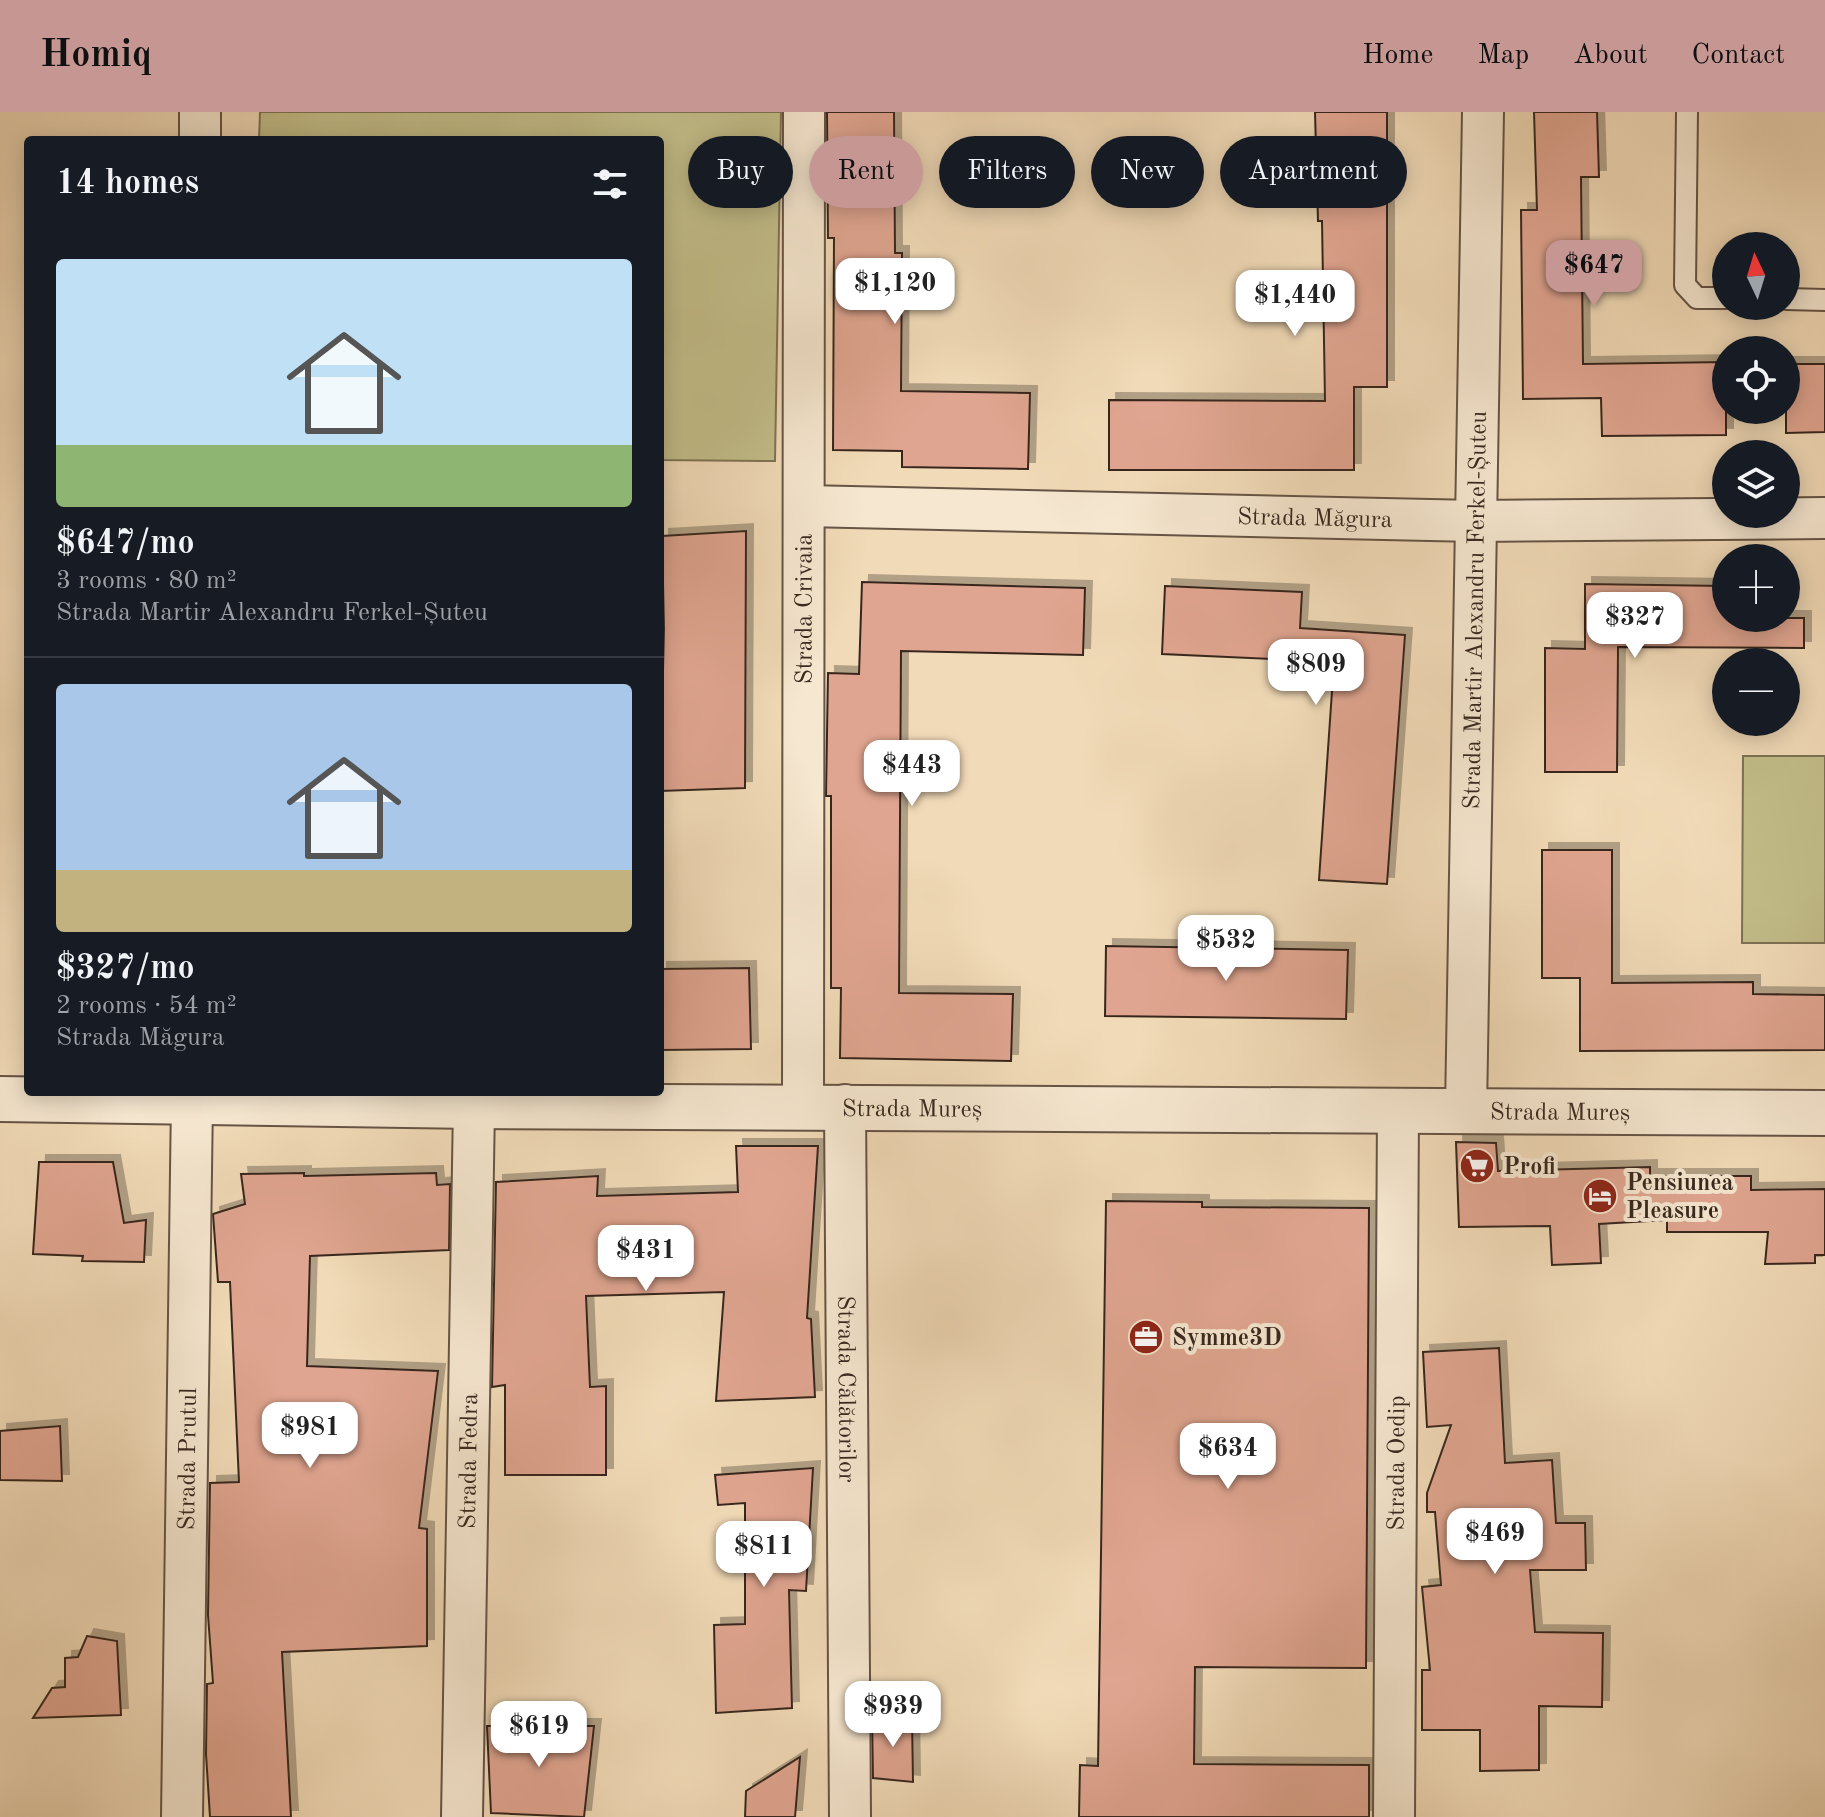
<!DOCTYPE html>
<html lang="en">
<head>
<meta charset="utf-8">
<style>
  :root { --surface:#171b24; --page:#242831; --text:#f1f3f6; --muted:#9ea1a6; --line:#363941; --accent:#c59692 }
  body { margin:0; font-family:"Old Standard TT",serif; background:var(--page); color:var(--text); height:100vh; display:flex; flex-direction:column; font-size:30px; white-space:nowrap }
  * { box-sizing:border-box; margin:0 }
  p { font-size:26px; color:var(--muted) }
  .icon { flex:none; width:44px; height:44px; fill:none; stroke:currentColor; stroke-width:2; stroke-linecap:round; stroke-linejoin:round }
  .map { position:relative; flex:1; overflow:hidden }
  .details { position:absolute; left:24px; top:24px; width:640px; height:960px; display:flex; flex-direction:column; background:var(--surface); border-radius:8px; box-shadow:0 4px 20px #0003 }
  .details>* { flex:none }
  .banner { position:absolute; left:688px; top:24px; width:760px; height:72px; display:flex; gap:16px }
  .needle { width:52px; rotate:356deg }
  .fabs { position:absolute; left:1712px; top:120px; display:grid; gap:16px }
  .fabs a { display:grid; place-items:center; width:88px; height:88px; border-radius:50%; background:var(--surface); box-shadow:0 4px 20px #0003; font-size:40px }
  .price { position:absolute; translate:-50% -68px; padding:0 18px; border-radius:16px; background:#fff; color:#222; font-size:26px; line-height:52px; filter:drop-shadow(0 2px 4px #0008) }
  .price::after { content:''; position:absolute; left:50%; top:48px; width:24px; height:18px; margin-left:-12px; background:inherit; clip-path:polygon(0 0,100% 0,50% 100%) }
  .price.on { background:var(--accent); color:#111 }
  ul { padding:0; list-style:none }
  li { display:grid; align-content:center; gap:16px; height:424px; padding:0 32px }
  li+li { border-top:2px solid var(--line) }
  li span { display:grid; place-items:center; height:248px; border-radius:8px; color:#555 }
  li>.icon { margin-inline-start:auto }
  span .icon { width:144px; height:144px; fill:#fffc; stroke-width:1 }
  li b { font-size:34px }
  h2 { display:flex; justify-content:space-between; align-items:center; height:96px; padding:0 32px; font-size:34px }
  .tag { padding:0 28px; border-radius:36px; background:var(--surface); box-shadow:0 4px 20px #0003; font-size:28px; line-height:72px }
  .tag.on { background:var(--accent); color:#111 }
  header { display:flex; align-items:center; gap:48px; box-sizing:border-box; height:112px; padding:0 40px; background:var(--accent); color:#111 }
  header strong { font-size:38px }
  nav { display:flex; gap:44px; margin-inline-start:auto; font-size:28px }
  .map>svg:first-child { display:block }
  .green { fill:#c2bd89; stroke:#7d7254; stroke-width:2 }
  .building { fill:#e0a590; stroke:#38281f; stroke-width:2; filter:url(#shadow) }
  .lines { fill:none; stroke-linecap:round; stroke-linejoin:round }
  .service-casing { stroke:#665445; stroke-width:24 }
  .minor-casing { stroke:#665445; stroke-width:44 }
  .tertiary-casing { stroke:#665445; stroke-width:48 }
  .service { stroke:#f6e7d0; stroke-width:20 }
  .minor { stroke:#f6e7d0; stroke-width:40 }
  .tertiary { stroke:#f6e7d0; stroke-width:44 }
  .labels { text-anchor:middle; stroke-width:8; stroke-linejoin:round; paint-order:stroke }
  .street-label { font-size:24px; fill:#38281f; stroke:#f6e7d0 }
  .poi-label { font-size:24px; font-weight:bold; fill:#38281f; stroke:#f6e7d0; text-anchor:start }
</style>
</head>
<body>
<header>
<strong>Homiq</strong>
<nav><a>Home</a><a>Map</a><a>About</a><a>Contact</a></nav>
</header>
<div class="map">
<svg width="1825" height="1705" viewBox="0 0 1825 1705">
  <defs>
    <filter id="shadow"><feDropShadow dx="7" dy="-7" stdDeviation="0" flood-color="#0004"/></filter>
  </defs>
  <rect width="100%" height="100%" fill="#f1dab7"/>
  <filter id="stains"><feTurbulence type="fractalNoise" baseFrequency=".0025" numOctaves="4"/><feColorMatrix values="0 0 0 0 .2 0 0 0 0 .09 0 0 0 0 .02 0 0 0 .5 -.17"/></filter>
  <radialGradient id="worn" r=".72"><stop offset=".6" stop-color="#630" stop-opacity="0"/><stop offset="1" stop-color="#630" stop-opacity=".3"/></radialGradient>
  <g class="green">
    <path d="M 260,0 L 781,0 L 775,349 L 660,348 L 660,28 L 259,28 Z"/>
    <path d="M 1743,644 L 1825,644 L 1825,831 L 1742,831 Z"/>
  </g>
  <g class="building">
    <path d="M 827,0 L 894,0 L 895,141 L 902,141 L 901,279 L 1030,281 L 1028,357 L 902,355 L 902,339 L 833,338 L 834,126 L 828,126 Z"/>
    <path d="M 1315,0 L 1387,0 L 1387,275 L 1354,275 L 1354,358 L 1109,358 L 1109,288 L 1325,289 L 1322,109 L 1318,109 Z"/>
    <path d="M 1534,0 L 1597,0 L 1599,65 L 1581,65 L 1583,252 L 1726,250 L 1726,323 L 1602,324 L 1601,286 L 1523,287 L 1521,98 L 1537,98 Z"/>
    <path d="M 1786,252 L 1825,252 L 1825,320 L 1786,321 Z"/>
    <path d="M 746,419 L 745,676 L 660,679 L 664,517 L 662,424 Z"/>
    <path d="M 862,470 L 1085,476 L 1083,543 L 901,539 L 899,881 L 1013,882 L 1011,949 L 840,946 L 841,876 L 831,876 L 831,684 L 826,684 L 828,561 L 859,562 Z"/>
    <path d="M 1585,472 L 1726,474 L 1726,506 L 1804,506 L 1804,536 L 1618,535 L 1617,660 L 1545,660 L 1545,536 L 1585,537 Z"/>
    <path d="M 1165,474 L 1302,480 L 1300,516 L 1405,523 L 1387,772 L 1319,768 L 1334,550 L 1162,542 Z"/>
    <path d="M 1542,738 L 1612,738 L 1612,871 L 1753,870 L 1753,882 L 1825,883 L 1825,938 L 1580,939 L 1580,866 L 1542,866 Z"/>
    <path d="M 1106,834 L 1348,838 L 1346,907 L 1105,904 Z"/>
    <path d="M 749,856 L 751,937 L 660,938 L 660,857 Z"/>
    <path d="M 1456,1030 L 1496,1031 L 1498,1059 L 1650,1055 L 1650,1064 L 1751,1064 L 1751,1078 L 1825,1077 L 1825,1143 L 1815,1143 L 1815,1151 L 1765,1152 L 1768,1120 L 1667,1120 L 1667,1108 L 1599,1112 L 1601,1151 L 1552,1153 L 1550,1114 L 1459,1115 Z"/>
    <path d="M 736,1034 L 818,1034 L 807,1206 L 811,1207 L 815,1285 L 716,1289 L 724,1180 L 586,1184 L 590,1275 L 606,1274 L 606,1363 L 505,1363 L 505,1273 L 492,1275 L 496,1070 L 598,1064 L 597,1084 L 738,1080 Z"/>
    <path d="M 39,1050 L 113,1050 L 124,1111 L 146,1108 L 144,1150 L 82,1149 L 83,1144 L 33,1142 Z"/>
    <path d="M 304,1061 L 304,1064 L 436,1061 L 437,1073 L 450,1072 L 449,1138 L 310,1144 L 307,1254 L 438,1259 L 419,1416 L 427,1417 L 427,1534 L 282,1540 L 291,1705 L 210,1705 L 206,1642 L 207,1572 L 213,1571 L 208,1503 L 210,1371 L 239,1370 L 230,1170 L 218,1170 L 213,1102 L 245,1092 L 241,1062 Z"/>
    <path d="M 1106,1089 L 1202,1090 L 1202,1095 L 1369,1096 L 1366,1556 L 1195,1555 L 1194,1652 L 1369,1653 L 1369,1705 L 1079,1705 L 1080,1653 L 1098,1654 Z"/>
    <path d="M 1499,1236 L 1505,1351 L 1552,1348 L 1556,1411 L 1585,1411 L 1586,1458 L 1530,1458 L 1535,1520 L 1603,1521 L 1602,1595 L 1539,1594 L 1539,1658 L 1480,1659 L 1480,1618 L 1422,1618 L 1422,1558 L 1430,1558 L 1422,1475 L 1441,1473 L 1435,1400 L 1427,1400 L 1427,1381 L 1451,1313 L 1427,1315 L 1423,1240 Z"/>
    <path d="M 60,1314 L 62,1369 L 0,1368 L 0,1319 Z"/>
    <path d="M 813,1356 L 806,1479 L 789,1478 L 792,1596 L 716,1601 L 714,1513 L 745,1512 L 745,1391 L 718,1393 L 715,1363 Z"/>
    <path d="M 87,1524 L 117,1529 L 121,1603 L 33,1606 L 52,1576 L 65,1575 L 65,1546 L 78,1545 Z"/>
    <path d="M 872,1605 L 912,1606 L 913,1670 L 873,1666 Z"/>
    <path d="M 487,1614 L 594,1614 L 584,1705 L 491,1701 Z"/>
    <path d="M 800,1645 L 795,1705 L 745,1705 L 746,1679 Z"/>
  </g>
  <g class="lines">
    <g class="service-casing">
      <g id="service">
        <path d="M 1687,0 L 1685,173 L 1697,186 L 1726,186"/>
        <path d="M 1786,187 L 1825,188"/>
      </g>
    </g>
    <g class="minor-casing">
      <g id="minor">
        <path d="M 200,28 L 200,0"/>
        <path id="s1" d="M 805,394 L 1476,409 L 1825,406"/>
        <path id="s2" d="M 803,993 L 804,0"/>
        <path id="s3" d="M 845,993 L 850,1705"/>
        <path id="s4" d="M 1466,998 L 1483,0"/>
        <path id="s5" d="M 182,1705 L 192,988"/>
        <path id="s6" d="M 462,1705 L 474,994"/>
        <path id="s7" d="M 1394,1705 L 1398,998"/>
      </g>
    </g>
    <g class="tertiary-casing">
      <g id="tertiary">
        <path id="s8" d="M 0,987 L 474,994 L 1825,1001"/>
      </g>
    </g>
    <use href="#service" class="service"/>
    <use href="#minor" class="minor"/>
    <use href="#tertiary" class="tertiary"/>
  </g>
  <defs>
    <g id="supermarket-disc" transform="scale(1.8)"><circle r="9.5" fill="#8f2418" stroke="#f6e7d0"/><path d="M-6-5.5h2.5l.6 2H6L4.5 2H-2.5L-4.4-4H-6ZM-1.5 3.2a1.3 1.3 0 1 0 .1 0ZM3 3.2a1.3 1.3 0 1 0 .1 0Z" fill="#fff"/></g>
    <g id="hotel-disc" transform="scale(1.8)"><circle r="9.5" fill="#8f2418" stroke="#f6e7d0"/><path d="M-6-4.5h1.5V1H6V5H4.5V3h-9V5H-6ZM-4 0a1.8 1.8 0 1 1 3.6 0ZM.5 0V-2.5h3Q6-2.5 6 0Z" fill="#fff"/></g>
    <g id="office-disc" transform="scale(1.8)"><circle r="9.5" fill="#8f2418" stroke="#f6e7d0"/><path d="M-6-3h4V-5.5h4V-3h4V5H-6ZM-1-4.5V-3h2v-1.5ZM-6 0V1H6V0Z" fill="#fff"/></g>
  </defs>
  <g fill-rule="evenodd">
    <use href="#supermarket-disc" x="1477" y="1054"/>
    <use href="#hotel-disc" x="1600" y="1084"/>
    <use href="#office-disc" x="1146" y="1225"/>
  </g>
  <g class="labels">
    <g class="street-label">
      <text dy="8" stroke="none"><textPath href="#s1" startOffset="510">Strada Măgura</textPath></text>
      <text dy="8" stroke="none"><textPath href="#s2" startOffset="496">Strada Crivaia</textPath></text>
      <text dy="8" stroke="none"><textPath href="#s4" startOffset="500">Strada Martir Alexandru Ferkel-Șuteu</textPath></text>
      <text dy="8" stroke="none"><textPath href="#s8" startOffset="912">Strada Mureș</textPath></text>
      <text dy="8" stroke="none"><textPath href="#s8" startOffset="1560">Strada Mureș</textPath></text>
      <text dy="8" stroke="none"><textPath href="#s3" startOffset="284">Strada Călătorilor</textPath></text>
      <text dy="8" stroke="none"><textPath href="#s5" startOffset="358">Strada Prutul</textPath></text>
      <text dy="8" stroke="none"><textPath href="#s6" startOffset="356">Strada Fedra</textPath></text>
      <text dy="8" stroke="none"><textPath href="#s7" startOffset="354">Strada Oedip</textPath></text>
    </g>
    <g class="poi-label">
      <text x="1503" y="1062">Profi</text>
      <text x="1626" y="1078">Pensiunea<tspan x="1626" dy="28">Pleasure</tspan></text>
      <text x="1172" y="1233">Symme3D</text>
    </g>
  </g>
  <rect width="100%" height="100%" filter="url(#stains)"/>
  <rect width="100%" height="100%" fill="url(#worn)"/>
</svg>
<div class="fabs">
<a><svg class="needle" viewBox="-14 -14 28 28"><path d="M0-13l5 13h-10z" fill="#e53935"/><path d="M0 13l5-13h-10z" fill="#9ea1a6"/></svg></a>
<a><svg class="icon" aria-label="locate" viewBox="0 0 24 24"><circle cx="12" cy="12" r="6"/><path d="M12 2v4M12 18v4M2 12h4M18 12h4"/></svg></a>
<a><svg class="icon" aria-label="layers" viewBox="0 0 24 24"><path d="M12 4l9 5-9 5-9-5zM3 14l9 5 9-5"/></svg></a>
<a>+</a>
<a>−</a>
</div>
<b class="price on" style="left:1594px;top:196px">$647</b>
<b class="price" style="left:895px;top:214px">$1,120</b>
<b class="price" style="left:1295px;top:226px">$1,440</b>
<b class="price" style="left:1635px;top:548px">$327</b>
<b class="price" style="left:1316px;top:595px">$809</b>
<b class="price" style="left:912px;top:696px">$443</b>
<b class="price" style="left:1226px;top:871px">$532</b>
<b class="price" style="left:646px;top:1181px">$431</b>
<b class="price" style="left:310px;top:1358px">$981</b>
<b class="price" style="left:1228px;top:1379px">$634</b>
<b class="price" style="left:1495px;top:1464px">$469</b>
<b class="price" style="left:764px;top:1477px">$811</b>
<b class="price" style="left:893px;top:1637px">$939</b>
<b class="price" style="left:539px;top:1657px">$619</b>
<div class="banner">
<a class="tag">Buy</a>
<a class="tag on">Rent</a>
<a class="tag">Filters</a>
<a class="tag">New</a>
<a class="tag">Apartment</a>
</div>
<section class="details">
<h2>14 homes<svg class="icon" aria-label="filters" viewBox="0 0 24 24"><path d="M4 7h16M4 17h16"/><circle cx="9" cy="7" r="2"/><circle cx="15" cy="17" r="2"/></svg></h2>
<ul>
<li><span style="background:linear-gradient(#bfe0f5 75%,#8fb573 0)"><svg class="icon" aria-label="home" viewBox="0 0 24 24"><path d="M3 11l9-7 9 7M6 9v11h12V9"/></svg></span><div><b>$647/mo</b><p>3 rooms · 80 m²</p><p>Strada Martir Alexandru Ferkel-Șuteu</p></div></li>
<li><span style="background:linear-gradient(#a9c7e8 75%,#c2b280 0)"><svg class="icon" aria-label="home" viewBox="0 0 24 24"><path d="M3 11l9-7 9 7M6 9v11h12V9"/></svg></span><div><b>$327/mo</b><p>2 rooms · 54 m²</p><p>Strada Măgura</p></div></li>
</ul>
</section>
</div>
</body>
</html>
